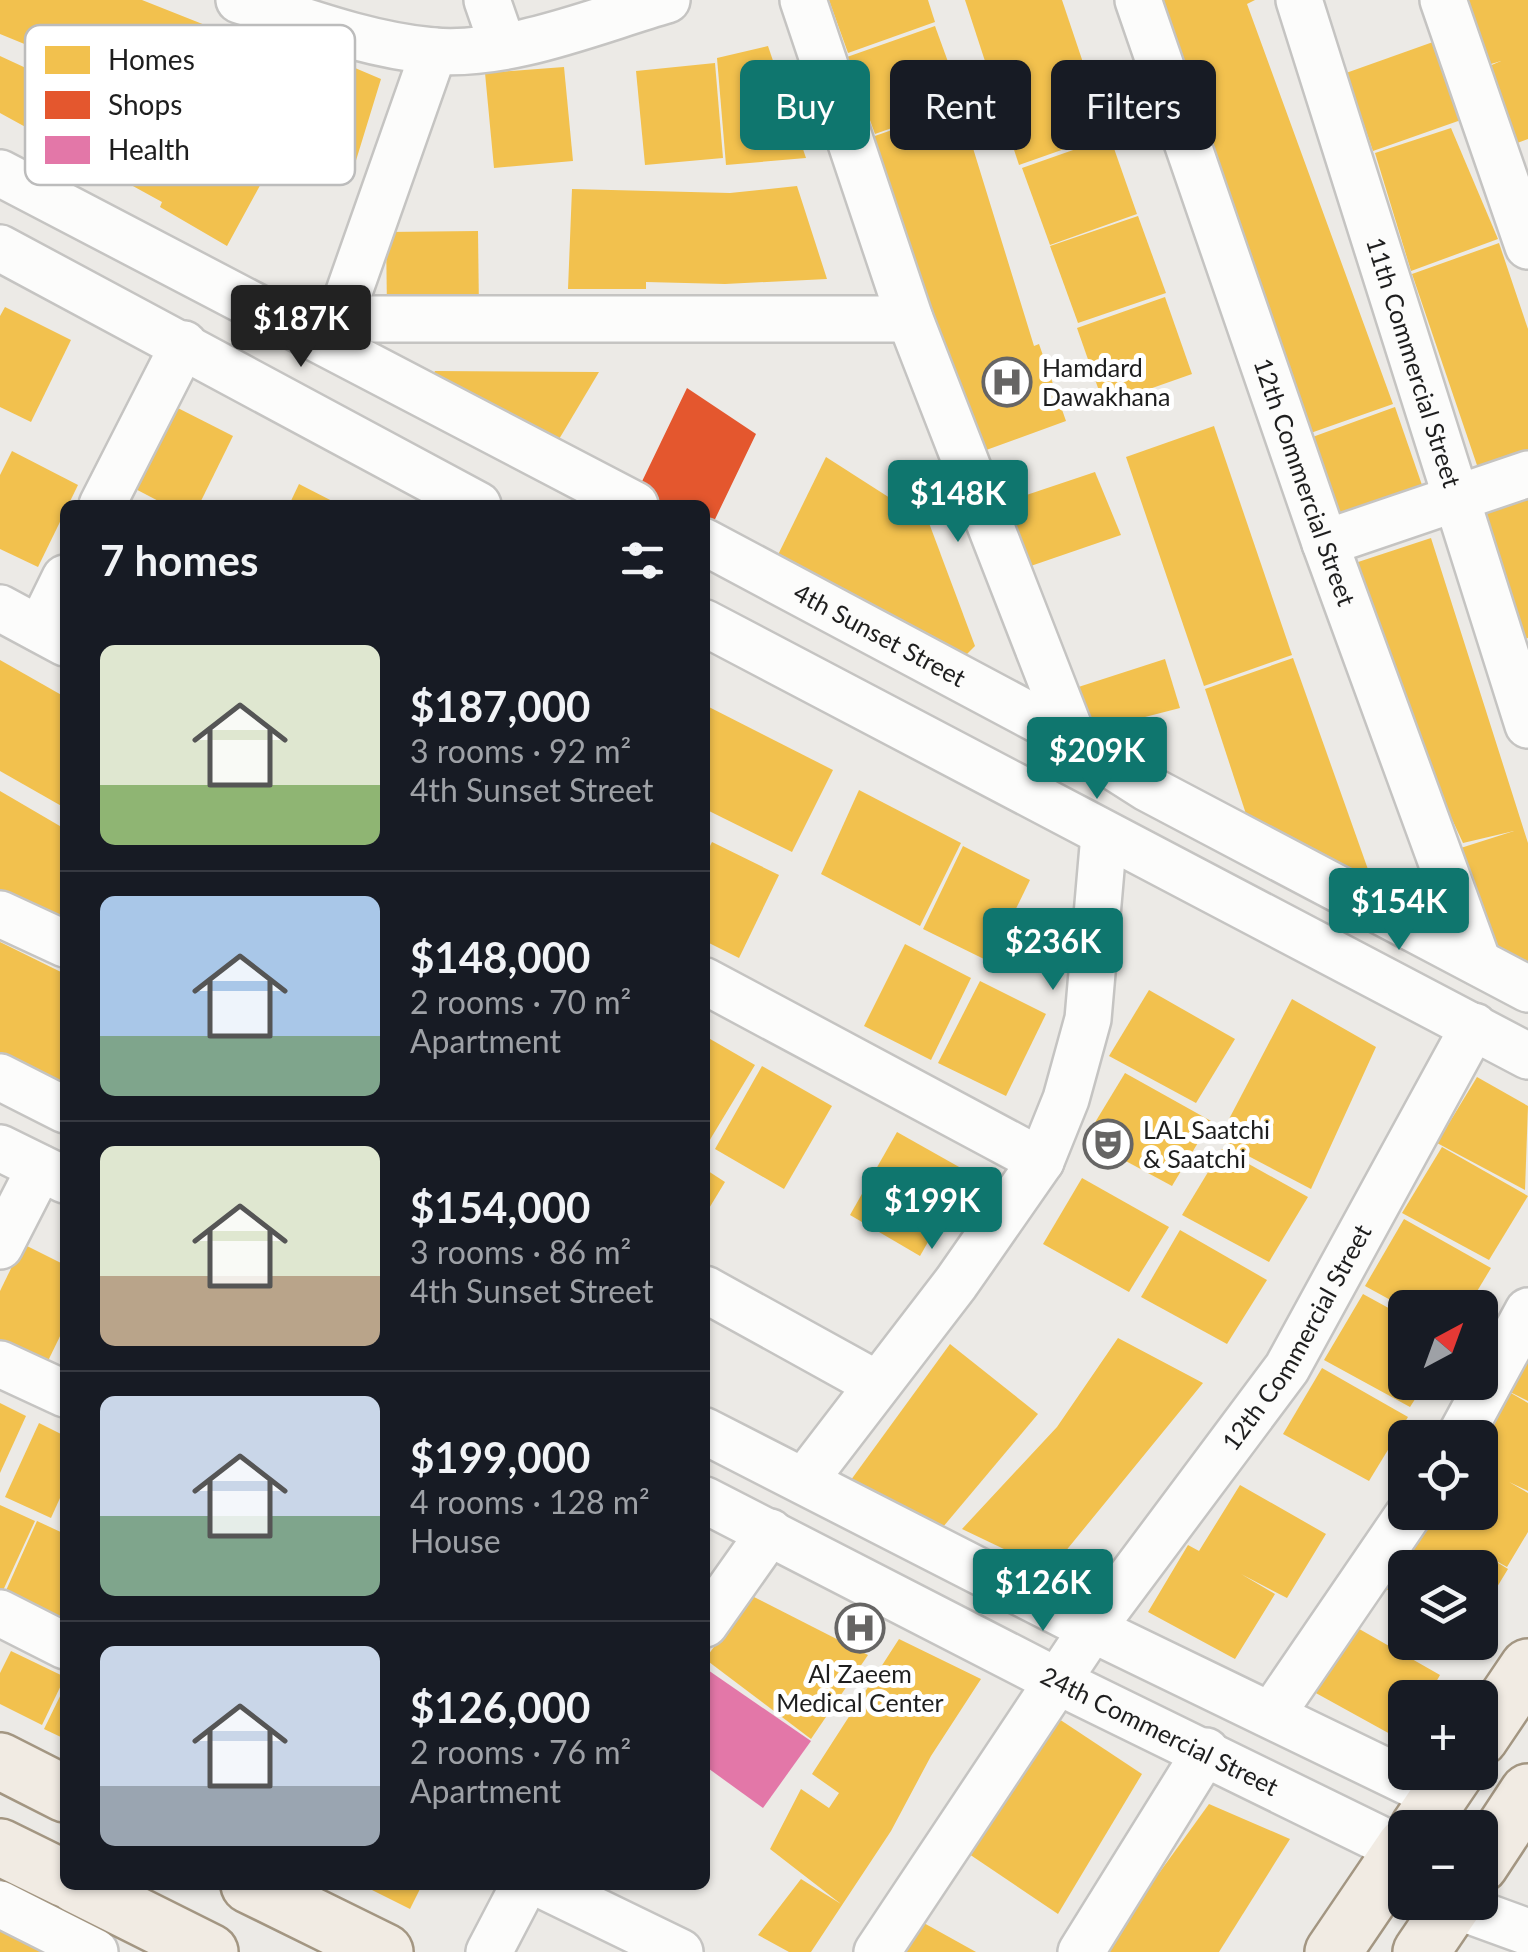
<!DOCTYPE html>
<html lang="en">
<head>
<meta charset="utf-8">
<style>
  :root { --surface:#171b24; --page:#20242c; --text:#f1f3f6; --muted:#9ea1a6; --line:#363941; --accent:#0f766e }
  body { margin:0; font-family:Lato,sans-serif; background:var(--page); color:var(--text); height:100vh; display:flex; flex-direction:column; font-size:38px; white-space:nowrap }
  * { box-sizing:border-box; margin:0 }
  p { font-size:32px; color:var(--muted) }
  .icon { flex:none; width:55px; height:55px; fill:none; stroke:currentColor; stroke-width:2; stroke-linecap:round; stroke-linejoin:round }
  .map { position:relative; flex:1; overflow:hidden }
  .details { position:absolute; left:60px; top:500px; width:650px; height:1390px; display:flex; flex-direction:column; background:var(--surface); border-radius:15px; box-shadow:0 2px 8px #0004 }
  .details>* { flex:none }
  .guide { position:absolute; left:740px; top:60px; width:638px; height:90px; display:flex; gap:20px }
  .needle { width:65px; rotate:41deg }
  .fabs { position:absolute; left:1388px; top:1290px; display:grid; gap:20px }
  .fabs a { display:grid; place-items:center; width:110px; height:110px; border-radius:15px; background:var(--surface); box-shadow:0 2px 8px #0004; font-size:50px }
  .price { position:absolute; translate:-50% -85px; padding:0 22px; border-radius:10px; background:var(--accent); color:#fff; font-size:32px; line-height:65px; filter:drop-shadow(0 2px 5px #0008) }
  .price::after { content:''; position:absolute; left:50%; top:60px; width:30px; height:22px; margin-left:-15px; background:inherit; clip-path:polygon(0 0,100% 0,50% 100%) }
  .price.selected { background:#222; color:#fff }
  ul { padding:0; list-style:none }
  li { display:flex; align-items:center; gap:30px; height:250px; padding:0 40px }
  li+li { border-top:2px solid var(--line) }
  li span { display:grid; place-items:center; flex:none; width:280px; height:200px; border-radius:15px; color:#555 }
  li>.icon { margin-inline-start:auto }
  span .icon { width:120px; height:120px; fill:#fffc; stroke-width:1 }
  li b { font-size:42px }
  h2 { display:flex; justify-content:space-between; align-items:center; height:120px; padding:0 40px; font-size:42px }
  .chip { padding:0 35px; border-radius:15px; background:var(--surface); box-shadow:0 2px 8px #0004; font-size:35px; line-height:90px }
  .chip.selected { background:var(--accent); color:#fff }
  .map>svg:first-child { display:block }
  .homes { fill:#f2c14e }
  .shops { fill:#e4572e }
  .health { fill:#e377a8 }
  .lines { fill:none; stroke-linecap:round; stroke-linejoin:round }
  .minor-casing { stroke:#c5c4c2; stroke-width:50 }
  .major-casing { stroke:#a39682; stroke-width:60 }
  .minor { stroke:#fcfcfb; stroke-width:45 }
  .major { stroke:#f1ebe3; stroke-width:55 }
  .labels { text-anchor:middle; stroke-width:10; stroke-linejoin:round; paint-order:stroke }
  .street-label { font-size:25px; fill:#1e1e1e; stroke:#fff }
  .poi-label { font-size:25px; fill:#1e1e1e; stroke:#fff; text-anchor:start }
  .key { fill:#fff; stroke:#bcbcbc; stroke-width:2.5 }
  .key-label { font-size:28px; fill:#1e1e1e }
</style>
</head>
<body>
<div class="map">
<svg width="1528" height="1952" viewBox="0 0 1528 1952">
  <rect width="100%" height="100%" fill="#eceae6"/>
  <g class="homes">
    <path d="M 0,0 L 142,0 L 308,66 L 315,51 L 381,79 L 354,167 L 278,143 L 275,151 L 126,94 L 127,86 L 0,34 Z"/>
    <path d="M 829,0 L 928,0 L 935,22 L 848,53 Z"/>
    <path d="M 965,0 L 1062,0 L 1107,134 L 1019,165 Z"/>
    <path d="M 1151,0 L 1255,0 L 1247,4 L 1393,404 L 1305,435 Z"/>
    <path d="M 1458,0 L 1528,0 L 1528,139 L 1501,149 L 1480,70 L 1501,61 L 1481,67 Z"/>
    <path d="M 935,26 L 963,103 L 875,134 L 847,57 Z"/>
    <path d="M 1433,42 L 1461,120 L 1373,151 L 1346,73 Z"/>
    <path d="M 768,46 L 806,158 L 726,165 L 717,58 Z"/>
    <path d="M 0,56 L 188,143 L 190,137 L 270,167 L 227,246 L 160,207 L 162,202 L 0,113 Z"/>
    <path d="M 715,63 L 723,158 L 645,165 L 636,71 Z"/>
    <path d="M 564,67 L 573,161 L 494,168 L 485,73 Z"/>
    <path d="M 960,106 L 1034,346 L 1039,344 L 1066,421 L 978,453 L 872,137 Z"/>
    <path d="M 1451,128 L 1498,239 L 1411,271 L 1375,153 Z"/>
    <path d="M 1110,137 L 1137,214 L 1050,245 L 1022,168 Z"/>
    <path d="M 797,186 L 827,279 L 725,284 L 646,282 L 646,289 L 568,289 L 572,189 L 730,193 Z"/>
    <path d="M 1138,216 L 1166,293 L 1078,323 L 1050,246 Z"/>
    <path d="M 478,231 L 479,310 L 387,311 L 386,232 Z"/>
    <path d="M 1499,243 L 1528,329 L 1528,461 L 1481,477 L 1412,274 Z"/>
    <path d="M 1165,297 L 1192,374 L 1104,405 L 1077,328 Z"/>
    <path d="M 5,307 L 71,340 L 31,422 L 0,407 L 0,316 Z"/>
    <path d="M 435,371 L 599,372 L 549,456 L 426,386 Z"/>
    <path d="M 166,402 L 233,436 L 199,505 L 166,505 L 126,484 Z"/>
    <path d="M 1395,407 L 1422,485 L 1334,516 L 1307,439 Z"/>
    <path d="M 1214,426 L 1292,655 L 1204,686 L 1126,457 Z"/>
    <path d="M 12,451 L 78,485 L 38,567 L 0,549 L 0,475 Z"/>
    <path d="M 826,457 L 929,523 L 975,646 L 954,667 L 772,567 Z"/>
    <path d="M 1095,472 L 1121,535 L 1022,569 L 994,506 Z"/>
    <path d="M 299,484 L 340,505 L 289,505 Z"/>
    <path d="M 1528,497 L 1528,638 L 1513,643 L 1478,514 Z"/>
    <path d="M 1431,538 L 1528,843 L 1528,982 L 1492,963 L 1445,853 L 1514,831 L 1463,843 L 1420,750 L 1352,564 Z"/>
    <path d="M 1293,658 L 1370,875 L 1353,877 L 1246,814 L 1205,689 Z"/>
    <path d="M 1165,659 L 1180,708 L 1087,732 L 1066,691 Z"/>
    <path d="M 0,660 L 65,697 L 65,808 L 0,771 Z"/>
    <path d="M 705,705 L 833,770 L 792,852 L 705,809 Z"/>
    <path d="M 859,790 L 961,843 L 920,926 L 821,874 Z"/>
    <path d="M 0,791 L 65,829 L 65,936 L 0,902 Z"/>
    <path d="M 712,842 L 779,875 L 739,958 L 705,941 L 705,856 Z"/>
    <path d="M 963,846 L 1030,880 L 990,962 L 923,929 Z"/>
    <path d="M 0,942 L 65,974 L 65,1094 L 0,1062 Z"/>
    <path d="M 905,944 L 971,978 L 931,1060 L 864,1026 Z"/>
    <path d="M 980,981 L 1046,1014 L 1006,1096 L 938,1063 Z"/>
    <path d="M 1149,990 L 1235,1039 L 1196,1103 L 1109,1056 Z"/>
    <path d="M 1292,999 L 1376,1047 L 1311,1189 L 1218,1140 Z"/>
    <path d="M 705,1036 L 755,1065 L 708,1143 L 705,1142 Z"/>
    <path d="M 762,1066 L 832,1106 L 784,1189 L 715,1149 Z"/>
    <path d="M 1125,1073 L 1211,1121 L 1172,1186 L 1085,1139 Z"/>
    <path d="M 1477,1077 L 1528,1106 L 1525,1190 L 1437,1143 Z"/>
    <path d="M 897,1132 L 968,1172 L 920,1256 L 850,1215 Z"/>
    <path d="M 1442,1147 L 1528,1196 L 1489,1260 L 1402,1213 Z"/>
    <path d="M 1222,1149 L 1308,1197 L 1269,1262 L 1182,1215 Z"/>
    <path d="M 705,1169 L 725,1182 L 705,1215 Z"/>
    <path d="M 1082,1178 L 1169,1227 L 1129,1292 L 1043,1244 Z"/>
    <path d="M 1404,1219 L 1491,1268 L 1467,1308 L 1405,1308 L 1365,1286 Z"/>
    <path d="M 1180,1230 L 1267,1280 L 1227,1344 L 1141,1297 Z"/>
    <path d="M 23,1244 L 65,1265 L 65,1326 L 46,1365 L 0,1343 L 0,1291 Z"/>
    <path d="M 1363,1294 L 1405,1317 L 1405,1382 L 1426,1382 L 1410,1407 L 1324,1360 Z"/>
    <path d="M 1528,1334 L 1528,1401 L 1504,1389 L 1528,1403 L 1528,1491 L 1509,1482 L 1528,1493 L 1528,1532 L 1507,1567 L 1482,1553 L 1508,1569 L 1480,1615 L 1480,1568 L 1405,1568 L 1405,1599 L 1382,1587 L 1424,1512 L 1480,1512 L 1480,1438 Z"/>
    <path d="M 1118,1338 L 1203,1383 L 1060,1558 L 1031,1562 L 962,1529 L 1057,1427 Z"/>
    <path d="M 950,1344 L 1038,1414 L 943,1527 L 848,1484 Z"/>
    <path d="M 1322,1368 L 1408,1417 L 1369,1481 L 1283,1434 Z"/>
    <path d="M 0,1403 L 26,1416 L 0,1473 Z"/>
    <path d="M 39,1423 L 65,1436 L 65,1487 L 51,1518 L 5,1497 Z"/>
    <path d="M 1240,1485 L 1326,1534 L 1287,1598 L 1241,1574 L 1275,1594 L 1235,1659 L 1148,1612 L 1188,1545 L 1199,1551 Z"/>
    <path d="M 0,1505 L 35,1521 L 0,1597 Z"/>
    <path d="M 37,1521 L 65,1534 L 65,1622 L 4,1595 Z"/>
    <path d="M 752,1596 L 868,1655 L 811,1739 L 705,1659 Z"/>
    <path d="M 1354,1626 L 1440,1675 L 1427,1698 L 1405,1698 L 1401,1740 L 1314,1692 Z"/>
    <path d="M 899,1639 L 981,1679 L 931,1756 L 891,1831 L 811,1952 L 789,1952 L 758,1935 L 801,1879 L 841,1904 L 770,1849 L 801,1789 L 829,1808 L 839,1793 L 812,1774 Z"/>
    <path d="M 11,1651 L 65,1677 L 42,1725 L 0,1704 L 0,1673 Z"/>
    <path d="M 65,1686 L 65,1739 L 44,1729 Z"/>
    <path d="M 1059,1719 L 1142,1774 L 1058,1914 L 969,1854 Z"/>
    <path d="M 1209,1804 L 1290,1839 L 1219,1952 L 1102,1952 Z"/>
    <path d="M 362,1885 L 422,1885 L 410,1909 Z"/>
    <path d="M 0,1916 L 75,1952 L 0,1952 Z"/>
    <path d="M 922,1922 L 976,1952 L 903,1952 Z"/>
  </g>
  <path class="shops" d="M 687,388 L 756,434 L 705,540 L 705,505 L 645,505 L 634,498 Z"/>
  <path class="health" d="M 705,1668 L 811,1741 L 763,1808 L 705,1766 Z"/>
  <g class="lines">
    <g class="minor-casing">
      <g id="minor">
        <path d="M 239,0 C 302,20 367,45 433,51 C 511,57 594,21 667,0"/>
        <path d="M 487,0 L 503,46"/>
        <path d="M 803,0 L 910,319 L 1075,743"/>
        <path id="s1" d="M 1138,0 L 1325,543 L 1478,962"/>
        <path id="s2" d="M 1299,0 L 1528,725"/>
        <path d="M 1443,0 L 1528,246"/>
        <path d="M 0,173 L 635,505"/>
        <path d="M 0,248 L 478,505"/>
        <path d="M 341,319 L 910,319"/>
        <path d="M 331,343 L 434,51"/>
        <path d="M 102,505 L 184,344"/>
        <path id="s3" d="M 705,542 L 1048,725 L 1147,788 L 1528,989"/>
        <path d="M 1325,543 L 1528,474"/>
        <path d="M 0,608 L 65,643"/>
        <path d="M 705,623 L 1528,1056"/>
        <path d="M 40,629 L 65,578"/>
        <path d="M 0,914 L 65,944"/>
        <path d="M 705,981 L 1041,1161"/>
        <path d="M 0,1077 L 65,1110"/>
        <path d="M 0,1148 L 65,1180"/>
        <path d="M 0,1246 L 40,1168"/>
        <path d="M 705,1289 L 875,1383"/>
        <path d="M 0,1364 L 65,1394"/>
        <path d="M 705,1431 L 1092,1629 L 1439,1797"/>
        <path d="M 1459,1438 L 1528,1311"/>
        <path d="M 804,1481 L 956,1283 L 1041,1161 L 1066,1099 L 1088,1019 L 1104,835"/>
        <path id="s4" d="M 705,1500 L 1057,1681 L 1402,1850"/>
        <path d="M 0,1613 L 65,1646"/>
        <path d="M 705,1624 L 770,1532"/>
        <path d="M 1272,1714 L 1410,1512"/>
        <path d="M 542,1885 L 680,1952"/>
        <path d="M 0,1904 L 95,1952"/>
        <path d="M 1454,1905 L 1528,1932"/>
        <path d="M 489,1952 L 524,1885"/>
        <path id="s5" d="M 877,1952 L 1092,1629 L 1287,1368 L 1474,1026"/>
        <path d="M 1081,1952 L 1206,1751"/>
      </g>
    </g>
    <g class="major-casing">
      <g id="major">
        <path d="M 1480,1738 L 1528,1667"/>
        <path d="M 0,1761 L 65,1794"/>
        <path d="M 1418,1828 L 1456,1772"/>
        <path d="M 0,1847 L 65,1879"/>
        <path d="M 1480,1865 L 1528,1792"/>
        <path d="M 76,1885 L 210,1952"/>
        <path d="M 249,1885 L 385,1952"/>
        <path d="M 1333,1952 L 1405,1846"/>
        <path d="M 1421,1952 L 1455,1902"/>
      </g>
    </g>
    <use href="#minor" class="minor"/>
    <use href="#major" class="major"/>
  </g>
  <defs>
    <g id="hospital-ring" transform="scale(2.5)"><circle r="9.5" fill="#fff" stroke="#666564" stroke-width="1.5"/><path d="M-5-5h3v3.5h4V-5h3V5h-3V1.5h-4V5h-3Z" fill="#666564"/></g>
    <g id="theatre-ring" transform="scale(2.5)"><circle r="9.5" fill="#fff" stroke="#666564" stroke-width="1.5"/><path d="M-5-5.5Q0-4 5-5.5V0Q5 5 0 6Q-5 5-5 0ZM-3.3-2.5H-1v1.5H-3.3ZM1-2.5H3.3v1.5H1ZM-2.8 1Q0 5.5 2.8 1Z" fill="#666564"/></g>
  </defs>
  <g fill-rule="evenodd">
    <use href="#hospital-ring" x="1007" y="382"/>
    <use href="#theatre-ring" x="1108" y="1144"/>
    <use href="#hospital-ring" x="860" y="1628"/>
  </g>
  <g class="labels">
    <g class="street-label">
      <text dy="9" stroke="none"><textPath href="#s2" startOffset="380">11th Commercial Street</textPath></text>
      <text dy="9" stroke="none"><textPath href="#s1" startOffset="510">12th Commercial Street</textPath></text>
      <text dy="9" stroke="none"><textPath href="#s3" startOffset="198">4th Sunset Street</textPath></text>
      <text dy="9" stroke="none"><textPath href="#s5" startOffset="745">12th Commercial Street</textPath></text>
      <text dy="9" stroke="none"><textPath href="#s4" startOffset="510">24th Commercial Street</textPath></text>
    </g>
    <g class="poi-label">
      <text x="1042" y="377">Hamdard<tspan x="1042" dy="29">Dawakhana</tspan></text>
      <text x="1143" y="1139">LAL Saatchi<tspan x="1143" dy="29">&amp; Saatchi</tspan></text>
      <text x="860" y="1683" text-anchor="middle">Al Zaeem<tspan x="860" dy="29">Medical Center</tspan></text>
    </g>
  </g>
  <rect x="25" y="25" width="330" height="160" rx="15" class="key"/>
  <rect x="45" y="46" width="45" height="28" fill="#f2c14e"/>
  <rect x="45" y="91" width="45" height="28" fill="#e4572e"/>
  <rect x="45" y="136" width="45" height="28" fill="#e377a8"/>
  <g class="key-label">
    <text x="108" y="70">Homes</text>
    <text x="108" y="115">Shops</text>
    <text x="108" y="160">Health</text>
  </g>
</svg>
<div class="fabs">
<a><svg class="needle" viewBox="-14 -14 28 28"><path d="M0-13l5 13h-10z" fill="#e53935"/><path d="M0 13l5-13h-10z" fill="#9ea1a6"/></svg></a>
<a><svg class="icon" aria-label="locate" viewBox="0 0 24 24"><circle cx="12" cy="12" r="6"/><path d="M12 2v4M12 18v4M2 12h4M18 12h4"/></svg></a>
<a><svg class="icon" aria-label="layers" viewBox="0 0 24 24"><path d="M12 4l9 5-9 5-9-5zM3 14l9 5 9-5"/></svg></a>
<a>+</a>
<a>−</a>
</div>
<b class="price selected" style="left:301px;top:370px">$187K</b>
<b class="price" style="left:958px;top:545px">$148K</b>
<b class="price" style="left:1097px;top:802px">$209K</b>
<b class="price" style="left:1399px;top:953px">$154K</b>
<b class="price" style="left:1053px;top:993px">$236K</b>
<b class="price" style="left:932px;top:1252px">$199K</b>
<b class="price" style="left:1043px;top:1634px">$126K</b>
<div class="guide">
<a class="chip selected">Buy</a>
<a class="chip">Rent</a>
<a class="chip">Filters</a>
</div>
<section class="details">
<h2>7 homes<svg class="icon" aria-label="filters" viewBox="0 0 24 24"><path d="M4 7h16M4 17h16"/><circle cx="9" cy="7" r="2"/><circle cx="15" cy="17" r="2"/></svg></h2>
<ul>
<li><span style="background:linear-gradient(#dfe7d0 70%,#8fb573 0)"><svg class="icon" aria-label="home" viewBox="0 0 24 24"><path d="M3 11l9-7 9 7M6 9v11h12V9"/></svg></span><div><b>$187,000</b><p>3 rooms · 92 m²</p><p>4th Sunset Street</p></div></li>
<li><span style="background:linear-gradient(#a9c7e8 70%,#7fa58c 0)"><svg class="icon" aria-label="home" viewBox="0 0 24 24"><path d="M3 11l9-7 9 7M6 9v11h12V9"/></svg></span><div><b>$148,000</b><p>2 rooms · 70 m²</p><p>Apartment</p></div></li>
<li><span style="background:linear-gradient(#dfe7d0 65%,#b9a48a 0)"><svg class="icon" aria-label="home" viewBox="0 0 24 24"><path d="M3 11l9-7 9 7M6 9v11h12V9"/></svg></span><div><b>$154,000</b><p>3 rooms · 86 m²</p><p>4th Sunset Street</p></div></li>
<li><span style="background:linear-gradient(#c9d6e8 60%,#7fa58c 0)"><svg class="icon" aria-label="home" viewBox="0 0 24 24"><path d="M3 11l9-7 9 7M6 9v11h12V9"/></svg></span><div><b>$199,000</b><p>4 rooms · 128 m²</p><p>House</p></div></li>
<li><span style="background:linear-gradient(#c9d6e8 70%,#9aa5b1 0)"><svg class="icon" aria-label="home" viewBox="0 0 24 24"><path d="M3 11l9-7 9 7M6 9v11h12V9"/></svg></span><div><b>$126,000</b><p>2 rooms · 76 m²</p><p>Apartment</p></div></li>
</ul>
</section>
</div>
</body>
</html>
